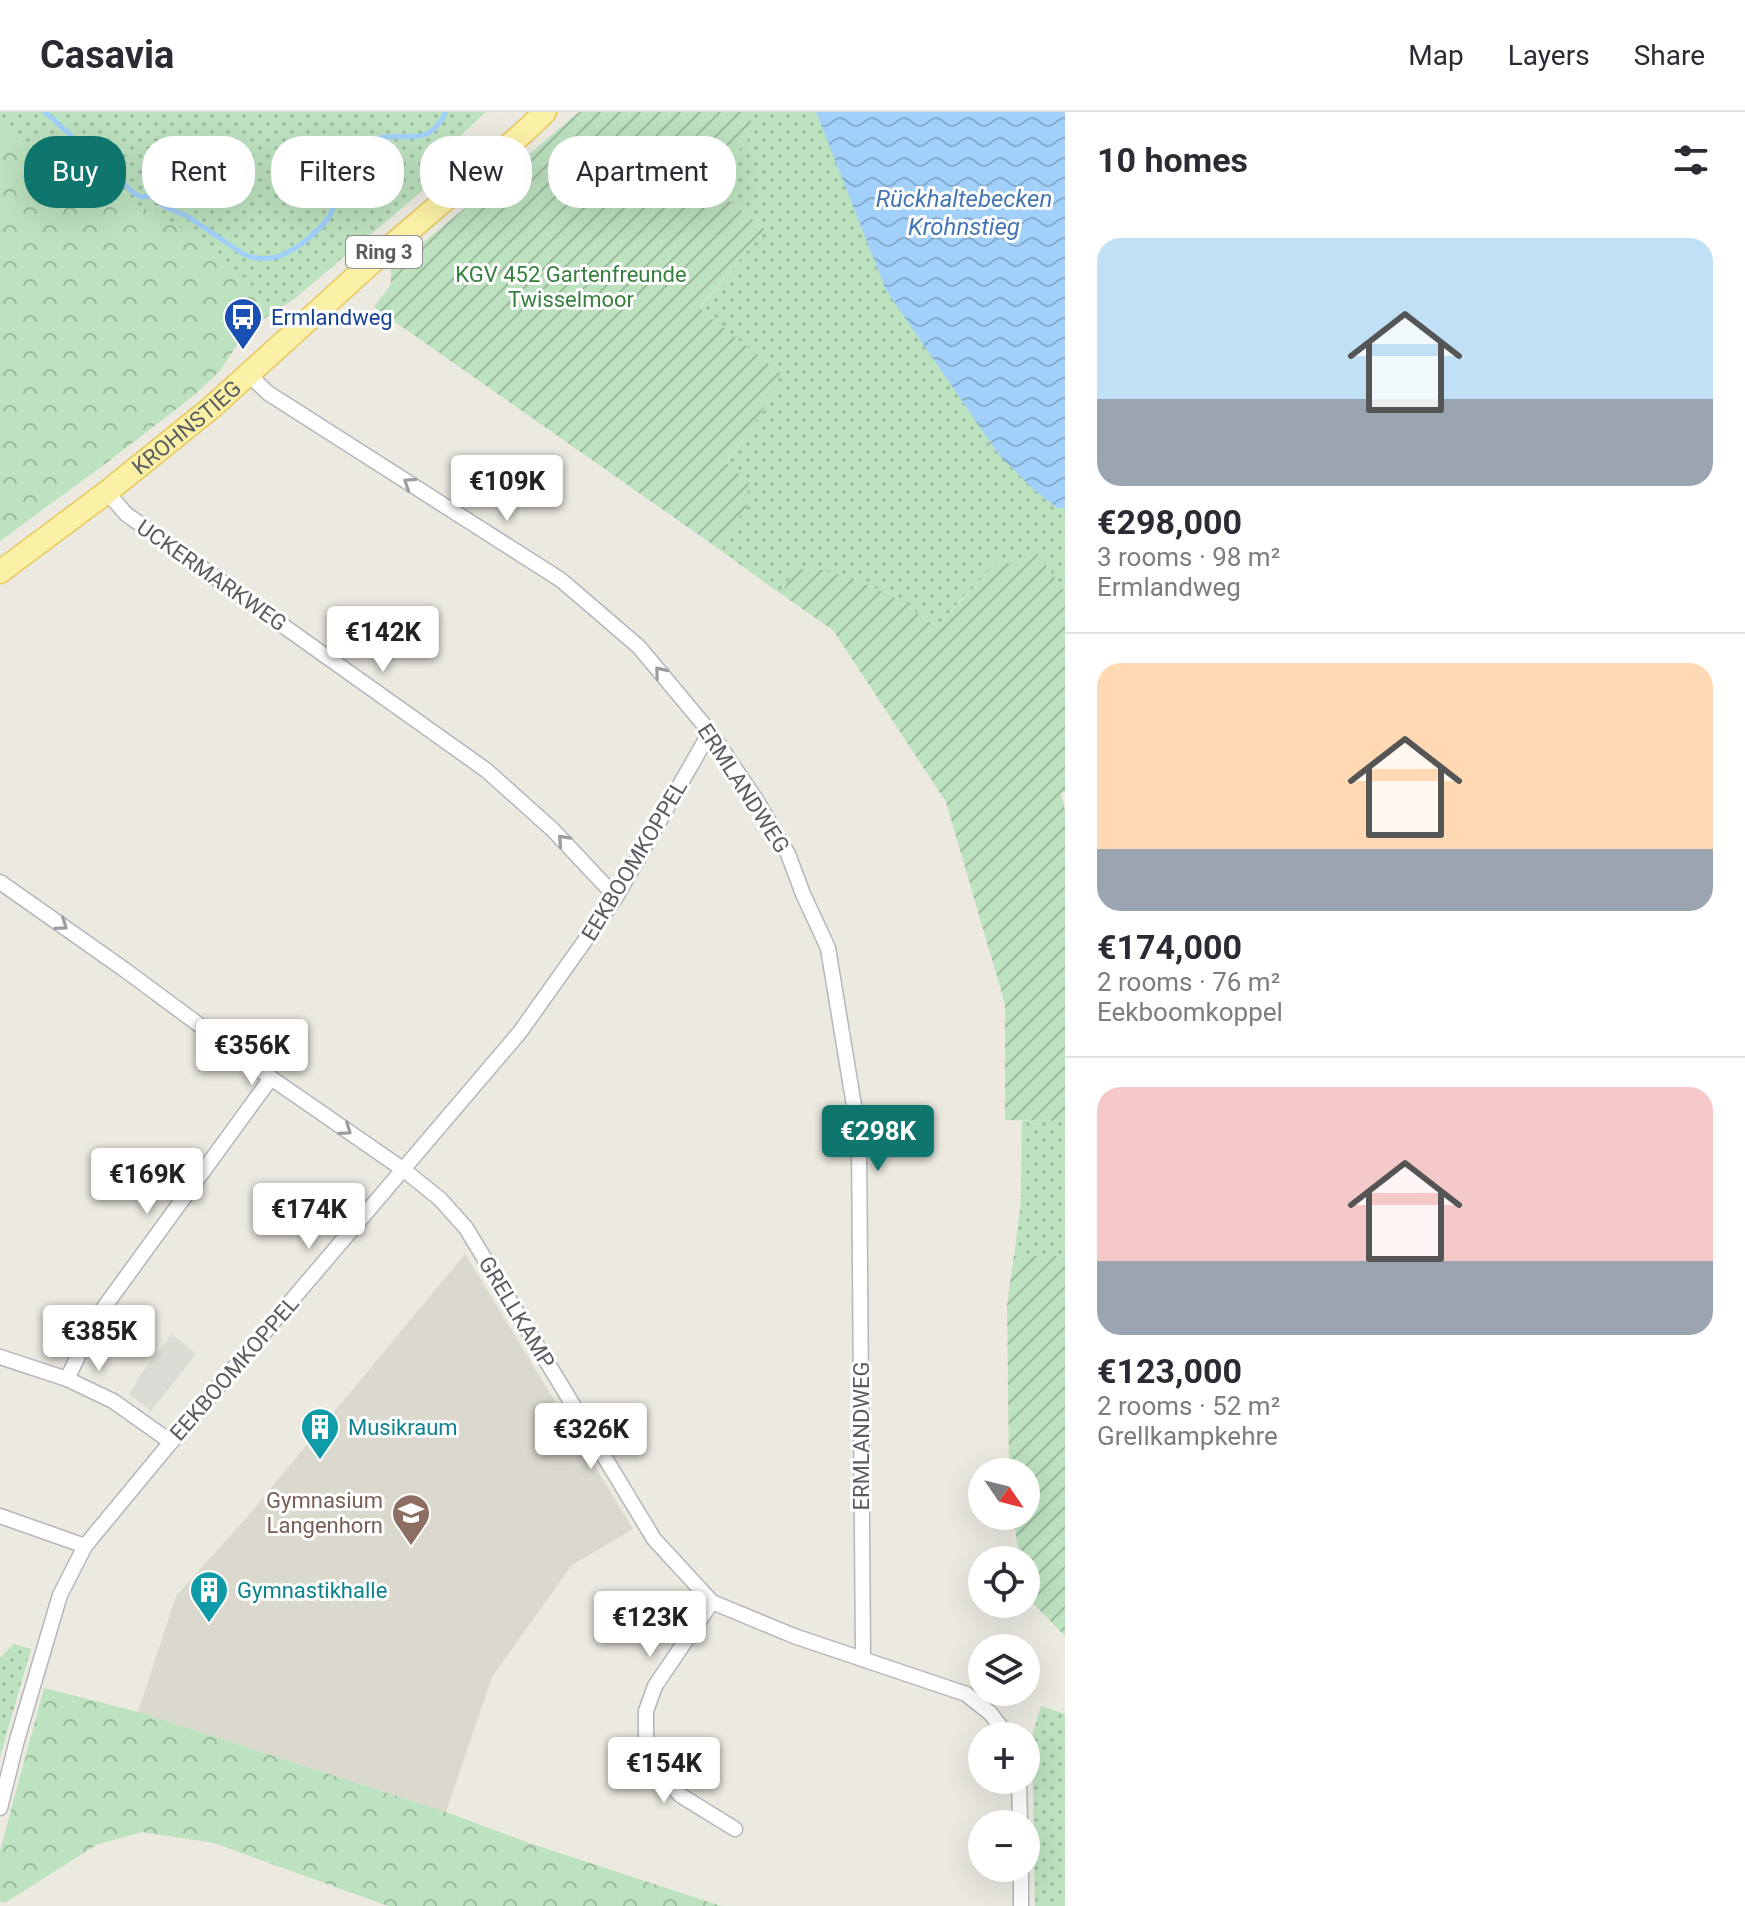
<!DOCTYPE html>
<html lang="en">
<head>
<meta charset="utf-8">
<style>
  :root { --surface:#fff; --page:#f7f7f7; --text:#2b2b33; --muted:#7c7c81; --line:#e1e1e2; --accent:#0f766e }
  body { margin:0; font-family:Roboto,sans-serif; background:var(--page); color:var(--text); height:100vh; display:flex; flex-direction:column; font-size:30px; white-space:nowrap }
  * { box-sizing:border-box; margin:0 }
  p { font-size:26px; color:var(--muted) }
  .icon { flex:none; width:44px; height:44px; fill:none; stroke:currentColor; stroke-width:2; stroke-linecap:round; stroke-linejoin:round }
  .map { position:relative; flex:1; overflow:hidden }
  .panel { display:flex; flex-direction:column; background:var(--surface); width:680px }
  .panel>* { flex:none }
  .banner { position:absolute; left:24px; top:24px; width:760px; height:72px; display:flex; gap:16px }
  .needle { width:52px; rotate:125deg }
  .fabs { position:absolute; left:968px; top:1346px; display:grid; gap:16px }
  .fabs a { display:grid; place-items:center; width:72px; height:72px; border-radius:50%; background:var(--surface); box-shadow:0 8px 32px #0002; font-size:40px }
  .price { position:absolute; translate:-50% -68px; padding:0 18px; border-radius:8px; background:#fff; color:#222; font-size:26px; line-height:52px; filter:drop-shadow(0 2px 4px #0008) }
  .price::after { content:''; position:absolute; left:50%; top:48px; width:24px; height:18px; margin-left:-12px; background:inherit; clip-path:polygon(0 0,100% 0,50% 100%) }
  .price.active { background:var(--accent); color:#fff }
  ul { padding:0; list-style:none }
  li { display:grid; align-content:center; gap:16px; height:424px; padding:0 32px }
  li+li { border-top:2px solid var(--line) }
  li span { display:grid; place-items:center; height:248px; border-radius:24px; color:#555 }
  li>.icon { margin-inline-start:auto }
  span .icon { width:144px; height:144px; fill:#fffc; stroke-width:1 }
  li b { font-size:34px }
  h2 { display:flex; justify-content:space-between; align-items:center; height:96px; padding:0 32px; font-size:34px }
  .chip { padding:0 28px; border-radius:32px; background:var(--surface); box-shadow:0 8px 32px #0002; font-size:28px; line-height:72px }
  .chip.active { background:var(--accent); color:#fff }
  header { display:flex; align-items:center; gap:48px; box-sizing:border-box; height:112px; padding:0 40px; background:var(--surface); border-bottom:2px solid var(--line) }
  header strong { font-size:38px }
  nav { display:flex; gap:44px; margin-inline-start:auto; font-size:28px }
  main { display:flex; flex:1; min-height:0 }
  .map>svg:first-child { display:block }
  .industrial { fill:#dddbd5 }
  .education { fill:#dbd8ce }
  .forest { fill:url(#forest-crowns) }
  .park { fill:url(#park-dots) }
  .garden { fill:url(#garden-furrows) }
  .water { fill:url(#water-waves) }
  .lines { fill:none; stroke-linecap:round; stroke-linejoin:round }
  .stream { stroke:#a1d0fa; stroke-width:5 }
  .street-casing { stroke:#b3b6ba; stroke-width:17 }
  .primary-casing { stroke:#e9c75b; stroke-width:25 }
  .street { stroke:#fff; stroke-width:14 }
  .primary { stroke:#faf0a6; stroke-width:22 }
  .oneway { stroke:#9b9da0 }
  .labels { text-anchor:middle; stroke-width:6; stroke-linejoin:round; paint-order:stroke }
  .shield { fill:#fff; stroke:#8b8d90; stroke-width:2 }
  .shield-label { font-size:20px; font-weight:bold; fill:#595c60 }
  .park-label { font-size:22px; fill:#38803e; stroke:#fff }
  .transit-label { font-size:22px; fill:#164399; stroke:#fff; text-anchor:start }
  .street-label { font-size:22px; fill:#595c60; stroke:#fff }
  .culture-label { font-size:22px; fill:#0d838f; stroke:#fff; text-anchor:start }
  .education-label { font-size:22px; fill:#785e54; stroke:#fff; text-anchor:end }
  .water-label { font-size:24px; font-style:italic; fill:#4376b2; stroke:#fff }
</style>
</head>
<body>
<header>
<strong>Casavia</strong>
<nav><a>Map</a><a>Layers</a><a>Share</a></nav>
</header>
<main>
<div class="map">
<svg width="1065" height="1794" viewBox="0 0 1065 1794">
  <defs>
    <pattern id="forest-crowns" width="20" height="18" patternUnits="userSpaceOnUse" patternTransform="scale(2)"><rect width="20" height="18" fill="#bde2bf"/><path d="M2 6a3 3 0 1 1 6 0M12 15a3 3 0 1 1 6 0" fill="none" stroke="#9dba9f"/></pattern>
    <pattern id="park-dots" width="8" height="8" patternUnits="userSpaceOnUse" patternTransform="scale(2)"><rect width="8" height="8" fill="#bde2bf"/><path d="M2 2h.1M6 6h.1" fill="none" stroke="#9dba9f" stroke-width="1.8" stroke-linecap="round"/></pattern>
    <pattern id="garden-furrows" width="10" height="10" patternUnits="userSpaceOnUse" patternTransform="scale(2)"><rect width="10" height="10" fill="#bde2bf"/><path d="M-1 1l2-2M0 10L10 0M9 11l2-2" fill="none" stroke="#9dba9f"/></pattern>
    <pattern id="water-waves" width="16" height="10" patternUnits="userSpaceOnUse" patternTransform="scale(2)"><rect width="16" height="10" fill="#a1d0fa"/><path d="M0 5q4-4 8 0t8 0" fill="none" stroke="#86acce"/></pattern>
  </defs>
  <rect width="100%" height="100%" fill="#ebe9e0"/>
  <path class="industrial" d="M 172,1222 L 196,1242 L 151,1299 L 129,1282 L 141,1262 Z"/>
  <path class="education" d="M 465,1142 L 633,1417 L 572,1453 L 492,1565 L 446,1700 L 138,1600 L 176,1484 L 247,1405 Z"/>
  <g class="forest">
    <path d="M 51,0 L 485,0 L 448,36 L 424,77 L 294,187 L 247,218 L 219,260 L 192,285 L 101,355 L 0,429 L 0,3 Z"/>
    <path d="M 44,1576 L 138,1600 L 446,1700 L 529,1731 L 721,1794 L 388,1794 L 214,1731 L 142,1720 L 98,1732 L 6,1790 L 0,1790 L 0,1739 Z"/>
  </g>
  <g class="park">
    <path d="M 0,0 L 485,0 L 448,36 L 424,77 L 294,187 L 271,202 L 250,171 L 201,127 L 155,101 L 62,61 L 0,10 Z"/>
    <path d="M 749,0 L 1065,0 L 1065,480 L 1036,439 L 965,483 L 937,515 L 892,484 L 857,468 L 795,458 L 781,482 L 716,435 L 746,396 L 748,369 L 726,352 L 758,306 L 699,197 L 765,117 L 709,73 L 753,21 Z"/>
    <path d="M 1022,1009 L 1065,1009 L 1065,1144 L 1014,1144 L 1021,1091 Z"/>
    <path d="M 14,1532 L 31,1537 L 0,1645 L 0,1546 Z"/>
    <path d="M 1041,1594 L 1065,1602 L 1065,1794 L 1035,1794 L 1032,1624 Z"/>
  </g>
  <g class="garden">
    <path d="M 579,0 L 749,0 L 753,21 L 709,73 L 765,117 L 699,196 L 781,262 L 758,306 L 726,351 L 749,369 L 746,396 L 716,435 L 374,195 L 391,172 L 391,158 Z"/>
    <path d="M 1036,439 L 1065,480 L 1065,680 L 1061,681 L 1065,698 L 1065,1009 L 1005,1008 L 1005,892 L 946,690 L 833,518 L 781,482 L 795,458 L 816,456 L 857,468 L 892,484 L 937,515 L 1000,446 L 1009,452 Z"/>
    <path d="M 1014,1144 L 1065,1144 L 1065,1524 L 1026,1484 L 1026,1448 L 1020,1448 L 1013,1404 L 1026,1404 L 1026,1360 L 1009,1360 L 1007,1192 Z"/>
  </g>
  <path class="water" d="M 816,0 L 1065,0 L 1065,396 L 1057,396 L 1033,377 L 999,343 L 886,178 Z"/>
  <g class="lines">
    <path class="stream" d="M 45,0 L 135,82 L 141,85 L 151,84 L 165,95 L 187,104 L 245,143 C 272,153 291,141 311,124 C 319,117 327,110 331,101 C 337,87 334,71 341,59 C 346,52 353,46 358,41 C 365,33 373,26 384,25 C 413,22 429,34 446,0"/>
    <g class="street-casing">
      <g id="street">
        <path d="M 248,262 L 268,281 L 561,468 L 639,535 L 710,620 L 755,686 L 788,742 L 803,782 L 828,836 L 859,1024 L 863,1547"/>
        <path d="M 107,380 L 126,402 L 486,658 L 553,718 L 616,785"/>
        <path d="M 0,770 L 125,858 L 271,966 L 404,1058 L 440,1087 L 466,1116 L 654,1427 L 712,1490 L 794,1524 L 966,1582 L 990,1601 L 1008,1624"/>
        <path d="M 0,1245 L 67,1267 L 113,1289 L 171,1330"/>
        <path d="M 67,1267 L 97,1205 L 271,966"/>
        <path d="M 0,1404 L 85,1434"/>
        <path d="M 712,1490 L 655,1574 L 646,1599 L 646,1624 L 659,1658 L 680,1683 L 735,1717"/>
        <path d="M 1019,1668 L 1020,1712"/>
        <path d="M 0,1696 L 17,1628 L 60,1483 L 85,1434 L 171,1330 L 520,920 L 616,785 L 710,620"/>
        <path d="M 1021,1756 L 1021,1794"/>
      </g>
    </g>
    <g class="primary-casing">
      <g id="primary">
        <path id="s1" d="M 0,460 L 107,380 L 211,296 L 370,152 L 523,21 L 545,0"/>
      </g>
    </g>
    <use href="#street" class="street"/>
    <use href="#primary" class="primary"/>
  </g>
  <defs><path id="oneway-chevron" d="M-2-3.5L2.5 0L-2 3.5" fill="none" stroke-width="1.6" stroke-linecap="round" stroke-linejoin="round" transform="scale(2)"/></defs>
  <g class="oneway">
    <use href="#oneway-chevron" transform="translate(409 371) rotate(-147)"/>
    <use href="#oneway-chevron" transform="translate(660 560) rotate(-130)"/>
    <use href="#oneway-chevron" transform="translate(563 728) rotate(-133)"/>
    <use href="#oneway-chevron" transform="translate(62 813) rotate(35)"/>
    <use href="#oneway-chevron" transform="translate(346 1018) rotate(35)"/>
  </g>
  <defs>
    <g id="bus-pin" transform="scale(2)"><path d="M0 17L-7.5 6A9.5 9.5 0 1 1 7.5 6Z" fill="#1a4fb4" stroke="#fff"/><path d="M-5-6H5V4H4V6H2V4H-2V6H-4V4H-5ZM-3.5-4V0h7V-4ZM-3.5 1.2v1.5H-2V1.2ZM2 1.2v1.5H3.5V1.2Z" fill="#fff"/></g>
    <g id="building-pin" transform="scale(2)"><path d="M0 17L-7.5 6A9.5 9.5 0 1 1 7.5 6Z" fill="#0f9aa8" stroke="#fff"/><path d="M-4-6H4V6H1V3H-1V6H-4ZM-2.5-4.3h1.7v1.8h-1.7ZM.8-4.3h1.7v1.8H.8ZM-2.5-1h1.7V.8h-1.7ZM.8-1h1.7V.8H.8Z" fill="#fff"/></g>
    <g id="school-pin" transform="scale(2)"><path d="M0 17L-7.5 6A9.5 9.5 0 1 1 7.5 6Z" fill="#8d6e63" stroke="#fff"/><path d="M0-5L7-2L0 1L-7-2ZM-4 1L0 2.5L4 1V4Q0 6-4 4Z" fill="#fff"/></g>
  </defs>
  <g fill-rule="evenodd">
    <use href="#bus-pin" x="243" y="205"/>
    <use href="#building-pin" x="320" y="1315"/>
    <use href="#school-pin" x="411" y="1401"/>
    <use href="#building-pin" x="209" y="1478"/>
  </g>
  <g class="labels">
    <rect class="shield" x="346" y="124" width="76" height="32" rx="6"/>
    <g class="shield-label">
      <text x="384" y="147">Ring 3</text>
    </g>
    <g class="park-label">
      <text x="571" y="170">KGV 452 Gartenfreunde<tspan x="571" dy="25">Twisselmoor</tspan></text>
    </g>
    <g class="transit-label">
      <text x="271" y="213">Ermlandweg</text>
    </g>
    <g class="street-label">
      <text dy="8" stroke="none"><textPath href="#s1" startOffset="236">KROHNSTIEG</textPath></text>
      <text transform="translate(212 463) rotate(35)" y="8">UCKERMARKWEG</text>
      <text transform="translate(744 676) rotate(57)" y="8">ERMLANDWEG</text>
      <text transform="translate(634 748) rotate(-59)" y="8">EEKBOOMKOPPEL</text>
      <text transform="translate(517 1200) rotate(59)" y="8">GRELLKAMP</text>
      <text transform="translate(234 1256) rotate(-49)" y="8">EEKBOOMKOPPEL</text>
      <text transform="translate(861 1324) rotate(-90)" y="8">ERMLANDWEG</text>
    </g>
    <g class="culture-label">
      <text x="348" y="1323">Musikraum</text>
      <text x="237" y="1486">Gymnastikhalle</text>
    </g>
    <g class="education-label">
      <text x="383" y="1396">Gymnasium<tspan x="383" dy="25">Langenhorn</tspan></text>
    </g>
    <g class="water-label">
      <text x="964" y="95">Rückhaltebecken<tspan x="964" dy="28">Krohnstieg</tspan></text>
    </g>
  </g>
</svg>
<div class="fabs">
<a><svg class="needle" viewBox="-14 -14 28 28"><path d="M0-13l5 13h-10z" fill="#e53935"/><path d="M0 13l5-13h-10z" fill="#7c7c81"/></svg></a>
<a><svg class="icon" aria-label="locate" viewBox="0 0 24 24"><circle cx="12" cy="12" r="6"/><path d="M12 2v4M12 18v4M2 12h4M18 12h4"/></svg></a>
<a><svg class="icon" aria-label="layers" viewBox="0 0 24 24"><path d="M12 4l9 5-9 5-9-5zM3 14l9 5 9-5"/></svg></a>
<a>+</a>
<a>−</a>
</div>
<b class="price" style="left:507px;top:411px">€109K</b>
<b class="price" style="left:383px;top:562px">€142K</b>
<b class="price" style="left:252px;top:975px">€356K</b>
<b class="price active" style="left:878px;top:1061px">€298K</b>
<b class="price" style="left:147px;top:1104px">€169K</b>
<b class="price" style="left:309px;top:1139px">€174K</b>
<b class="price" style="left:99px;top:1261px">€385K</b>
<b class="price" style="left:591px;top:1359px">€326K</b>
<b class="price" style="left:650px;top:1547px">€123K</b>
<b class="price" style="left:664px;top:1693px">€154K</b>
<div class="banner">
<a class="chip active">Buy</a>
<a class="chip">Rent</a>
<a class="chip">Filters</a>
<a class="chip">New</a>
<a class="chip">Apartment</a>
</div>
</div>
<section class="panel">
<h2>10 homes<svg class="icon" aria-label="filters" viewBox="0 0 24 24"><path d="M4 7h16M4 17h16"/><circle cx="9" cy="7" r="2"/><circle cx="15" cy="17" r="2"/></svg></h2>
<ul>
<li><span style="background:linear-gradient(#bfe0f5 65%,#9aa5b1 0)"><svg class="icon" aria-label="home" viewBox="0 0 24 24"><path d="M3 11l9-7 9 7M6 9v11h12V9"/></svg></span><div><b>€298,000</b><p>3 rooms · 98 m²</p><p>Ermlandweg</p></div></li>
<li><span style="background:linear-gradient(#ffd9b3 75%,#9aa5b1 0)"><svg class="icon" aria-label="home" viewBox="0 0 24 24"><path d="M3 11l9-7 9 7M6 9v11h12V9"/></svg></span><div><b>€174,000</b><p>2 rooms · 76 m²</p><p>Eekboomkoppel</p></div></li>
<li><span style="background:linear-gradient(#f6c9c9 70%,#9aa5b1 0)"><svg class="icon" aria-label="home" viewBox="0 0 24 24"><path d="M3 11l9-7 9 7M6 9v11h12V9"/></svg></span><div><b>€123,000</b><p>2 rooms · 52 m²</p><p>Grellkampkehre</p></div></li>
</ul>
</section>
</main>
</body>
</html>
